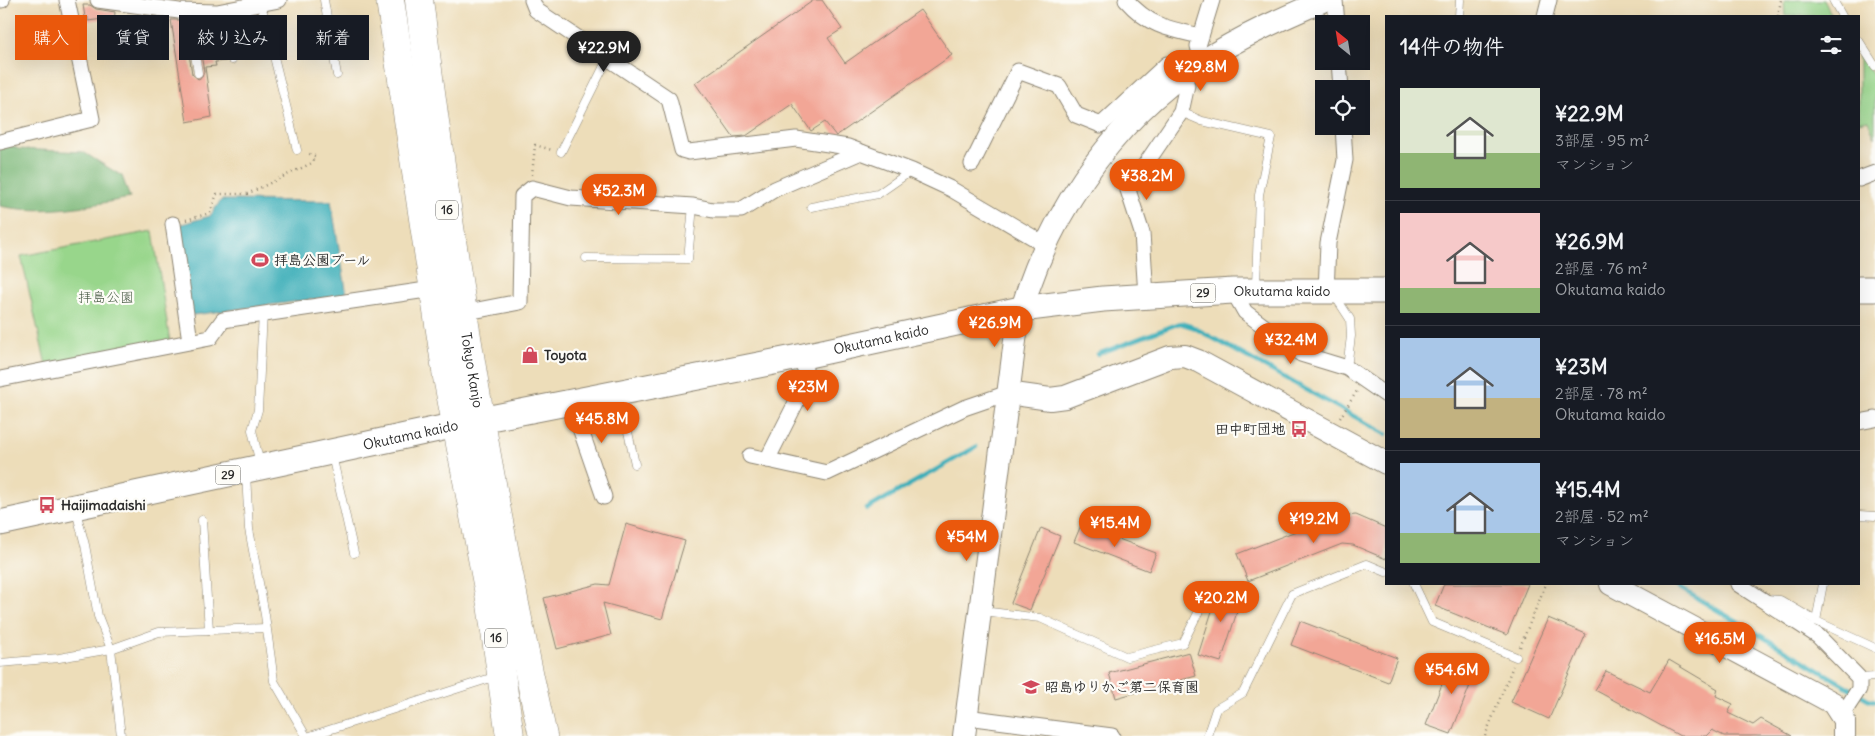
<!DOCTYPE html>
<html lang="ja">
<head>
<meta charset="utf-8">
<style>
  :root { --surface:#171b24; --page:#20242c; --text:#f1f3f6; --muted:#9ea1a6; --line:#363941; --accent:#ea580c }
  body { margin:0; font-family:Delius,"Klee One",sans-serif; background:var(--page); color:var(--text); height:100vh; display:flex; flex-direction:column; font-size:19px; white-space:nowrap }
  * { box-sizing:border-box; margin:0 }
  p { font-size:16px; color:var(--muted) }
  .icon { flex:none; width:28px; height:28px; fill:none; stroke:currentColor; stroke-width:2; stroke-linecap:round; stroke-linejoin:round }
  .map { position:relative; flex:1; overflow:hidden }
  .panel { position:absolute; left:1385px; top:15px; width:475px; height:570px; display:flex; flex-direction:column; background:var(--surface); border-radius:0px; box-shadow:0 5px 20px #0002 }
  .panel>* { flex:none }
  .hud { position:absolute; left:15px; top:15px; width:475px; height:45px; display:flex; gap:10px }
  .needle { width:32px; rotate:330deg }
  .fabs { position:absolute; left:1315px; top:15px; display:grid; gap:10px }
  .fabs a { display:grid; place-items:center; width:55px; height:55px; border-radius:0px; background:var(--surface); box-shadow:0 5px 20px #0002; font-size:25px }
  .price { position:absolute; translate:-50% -42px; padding:0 11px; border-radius:18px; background:var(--accent); color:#fff; font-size:16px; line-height:32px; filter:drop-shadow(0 1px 2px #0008) }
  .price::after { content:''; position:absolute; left:50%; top:30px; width:15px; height:11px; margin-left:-8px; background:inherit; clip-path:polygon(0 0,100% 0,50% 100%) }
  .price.on { background:#222; color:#fff }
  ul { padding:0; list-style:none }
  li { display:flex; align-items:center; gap:15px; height:125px; padding:0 15px }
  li+li { border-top:1px solid var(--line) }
  li span { display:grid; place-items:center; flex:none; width:140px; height:100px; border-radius:0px; color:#555 }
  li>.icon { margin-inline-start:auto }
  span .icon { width:60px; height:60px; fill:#fffc; stroke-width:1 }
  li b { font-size:21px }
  h2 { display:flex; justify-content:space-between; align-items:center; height:60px; padding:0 15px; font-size:21px }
  .chip { padding:0 18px; border-radius:0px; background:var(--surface); box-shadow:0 5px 20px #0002; font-size:18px; line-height:45px }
  .chip.on { background:var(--accent); color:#fff }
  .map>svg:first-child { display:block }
  .green { fill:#98d68b; stroke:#62805b }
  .forest { fill:#7ab777; stroke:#527151 }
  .water { fill:#3eafb9; stroke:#346d72 }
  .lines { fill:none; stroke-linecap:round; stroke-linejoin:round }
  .stream { stroke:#3eafb9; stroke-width:4.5 }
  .building { fill:#f2a696 }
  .lane-casing { stroke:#8c8472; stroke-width:9 }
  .street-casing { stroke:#8c8472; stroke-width:17 }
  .secondary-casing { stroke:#8c8472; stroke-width:24 }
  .primary-casing { stroke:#8c8472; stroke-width:27 }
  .highway-casing { stroke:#8c8472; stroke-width:29 }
  .path { stroke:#8c8472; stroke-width:2.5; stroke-dasharray:1 4; stroke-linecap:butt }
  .lane { stroke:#fff; stroke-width:8 }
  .street { stroke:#fff; stroke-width:15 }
  .secondary { stroke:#fff; stroke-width:22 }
  .primary { stroke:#fff; stroke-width:25 }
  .highway { stroke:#fff; stroke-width:28 }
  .labels { text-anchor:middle; stroke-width:4.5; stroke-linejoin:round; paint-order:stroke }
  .shield { fill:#fdfcf7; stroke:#6a6a68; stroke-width:1 }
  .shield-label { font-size:12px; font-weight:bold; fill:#2b2b2b }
  .poi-label { font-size:14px; font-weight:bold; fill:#2b2b2b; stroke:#fdfcf7; text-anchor:start }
  .street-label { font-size:14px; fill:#2b2b2b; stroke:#fdfcf7 }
  .park-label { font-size:14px; fill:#4c5e48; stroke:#fdfcf7 }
</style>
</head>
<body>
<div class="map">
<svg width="1875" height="736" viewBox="0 0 1875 736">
  <rect width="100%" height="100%" fill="#fdfcf7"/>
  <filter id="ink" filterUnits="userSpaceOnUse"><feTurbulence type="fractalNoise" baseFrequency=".02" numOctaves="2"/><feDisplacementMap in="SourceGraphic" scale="10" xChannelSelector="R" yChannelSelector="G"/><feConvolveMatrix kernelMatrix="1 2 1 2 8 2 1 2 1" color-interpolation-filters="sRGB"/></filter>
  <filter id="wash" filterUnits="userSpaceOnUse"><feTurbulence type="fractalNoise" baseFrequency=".0096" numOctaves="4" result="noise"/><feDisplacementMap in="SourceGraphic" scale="20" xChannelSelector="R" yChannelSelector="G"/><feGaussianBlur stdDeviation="1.12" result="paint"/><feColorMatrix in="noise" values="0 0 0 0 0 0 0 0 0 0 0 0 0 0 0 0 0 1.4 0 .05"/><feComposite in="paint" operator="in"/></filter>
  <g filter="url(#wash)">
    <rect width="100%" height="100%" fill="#edddb9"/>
    <g class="green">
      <path d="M 1784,0 L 1824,0 L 1832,16 L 1785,16 Z"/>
      <path d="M 1859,54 L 1875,77 L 1875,138 L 1868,120 L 1859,122 Z"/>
      <path d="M 153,231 L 170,342 L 46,365 L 21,256 Z"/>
    </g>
    <path class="forest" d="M 0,139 L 18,149 L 83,152 L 122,176 L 130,198 C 86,206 44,215 0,206 Z"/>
    <path class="water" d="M 221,200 L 331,201 L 347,295 L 185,316 L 175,226 L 210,216 Z"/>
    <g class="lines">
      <g class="stream">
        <path d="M 1098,354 L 1180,323 L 1193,327 L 1386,434"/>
        <path d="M 867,509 L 976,447"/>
        <path d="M 1673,584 L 1868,699 L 1875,701"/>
      </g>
    </g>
    <g id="blocks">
      <g class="building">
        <path d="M 814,0 L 822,0 L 842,29 L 828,38 L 845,63 L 920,10 L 952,55 L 836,136 L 825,122 L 811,131 L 792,104 L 746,136 L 733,137 L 695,83 Z"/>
        <path d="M 83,5 L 90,5 L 96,9 L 115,12 L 114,24 L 152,17 L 160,18 L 163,33 L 143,36 L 142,33 L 113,37 L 112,45 L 105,45 L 103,19 L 88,21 L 88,17 L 85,17 Z"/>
        <path d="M 258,14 L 261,29 L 233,35 L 229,19 Z"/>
        <path d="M 171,20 L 184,20 L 192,74 L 198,79 L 202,77 L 204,72 L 196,23 L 218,21 L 226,61 L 215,62 L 216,66 L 205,67 L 212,117 L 187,122 Z"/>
        <path d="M 1356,515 L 1386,528 L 1386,559 L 1353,545 L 1342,544 L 1248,581 L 1237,554 L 1332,517 Z"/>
        <path d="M 626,524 L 685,541 L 662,619 L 603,603 L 611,635 L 557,649 L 544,598 L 598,584 L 609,585 Z"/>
        <path d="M 1081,525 L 1156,553 L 1149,571 L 1074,542 Z"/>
        <path d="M 1041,528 L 1060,536 L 1030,610 L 1011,603 Z"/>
        <path d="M 1221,583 L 1244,590 L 1221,662 L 1198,655 Z"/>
        <path d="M 1444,584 L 1528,584 L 1507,635 L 1435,606 Z"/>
        <path d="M 1548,618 L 1586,634 L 1549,719 L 1511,702 Z"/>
        <path d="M 1300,621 L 1397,658 L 1388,682 L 1291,645 Z"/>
        <path d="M 1189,652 L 1196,676 L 1116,698 L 1109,673 Z"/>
        <path d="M 1453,656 L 1478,665 L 1451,734 L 1426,725 Z"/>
        <path d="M 1669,660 L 1718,689 L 1716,696 L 1733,704 L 1728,713 L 1753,725 L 1761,719 L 1792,736 L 1724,736 L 1712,730 L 1706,736 L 1680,736 L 1595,690 L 1606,671 L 1650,692 Z"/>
      </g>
    </g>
  </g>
  <g filter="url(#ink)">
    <use href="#blocks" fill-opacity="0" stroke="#8c8472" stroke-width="1"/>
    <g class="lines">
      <g class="lane-casing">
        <g id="lane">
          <path d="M 324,0 L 337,75"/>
          <path d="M 1833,0 L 1842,16"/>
          <path d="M 261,4 L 297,150"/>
          <path d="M 188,12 L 198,73"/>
          <path d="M 222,12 L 232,60"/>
          <path d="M 1459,16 L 1460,0"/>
          <path d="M 1859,41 L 1875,66"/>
          <path d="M 1181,112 L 1202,121 L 1271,137 L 1259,195 L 1256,287"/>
          <path d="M 561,152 L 608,58"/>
          <path d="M 811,207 L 878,194 L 911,171"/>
          <path d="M 586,258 L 688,259 L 693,206"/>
          <path d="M 1335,296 L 1350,319 L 1351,336 L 1347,368"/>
          <path d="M 620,395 L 635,464"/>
          <path d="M 332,455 L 354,553"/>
          <path d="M 260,464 L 252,430 L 258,410 L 263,313"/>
          <path d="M 246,474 L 249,529 L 265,615 L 274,681 L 306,736"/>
          <path d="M 76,511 L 85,545 L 98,616 L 111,649 L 121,736"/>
          <path d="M 1859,515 L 1875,516"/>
          <path d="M 202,520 L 209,630"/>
          <path d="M 1414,584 L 1432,622 L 1516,657"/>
          <path d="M 1766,599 L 1780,600 L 1816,621 L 1875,648"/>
          <path d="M 982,611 L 1040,618 L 1127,657 L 1183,643 L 1205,599"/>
          <path d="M 1816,621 L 1823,584"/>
          <path d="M 0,663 L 59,658 L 111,649 L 159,632 L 265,628"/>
          <path d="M 1859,678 L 1875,677"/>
          <path d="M 310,736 L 497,676"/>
          <path d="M 1207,736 L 1216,709 L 1243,693 L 1292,594 L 1367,564 L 1386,572"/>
        </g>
      </g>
      <g class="street-casing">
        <g id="street">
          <path d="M 0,0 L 2,0"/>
          <path d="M 98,0 L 179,11 L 217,12 L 279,0"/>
          <path d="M 532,0 L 536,10 L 669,99 L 682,150 L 689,152 L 796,139 L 848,147 L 912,171 L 951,189 L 1046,245"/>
          <path d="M 1126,0 C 1149,26 1168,29 1201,36"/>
          <path d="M 1335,0 L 1337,24"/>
          <path d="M 1545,16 L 1549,0"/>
          <path d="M 1339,61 L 1341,89"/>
          <path d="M 1202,62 L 1198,46 L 1212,0"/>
          <path d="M 0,142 L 92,119 L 67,0"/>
          <path d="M 972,164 L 1018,71 L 1059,86 L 1076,115 L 1101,125 L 1167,64 L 1182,77 L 1187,85 L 1181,112 L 1128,190 L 1142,233 L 1146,296"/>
          <path d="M 1859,179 L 1875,173"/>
          <path d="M 173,224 L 190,341"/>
          <path d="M 1233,291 L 1245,312 L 1301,354 L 1347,368 L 1386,395"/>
          <path d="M 1326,293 L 1328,243 L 1345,160 L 1343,126"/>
          <path d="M 462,313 L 520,302 L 522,196 L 532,188 L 571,198 L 693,206 L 713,210 L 741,210 L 775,189 L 861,152"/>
          <path d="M 0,379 L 210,338 L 223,320 L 433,289"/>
          <path d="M 571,402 L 604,497"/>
          <path d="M 1859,422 L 1875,419"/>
          <path d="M 750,456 L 827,473 L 964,408 L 1008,393"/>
          <path d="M 767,460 L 806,383 L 804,356"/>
          <path d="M 1738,584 L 1818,636 L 1859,678 L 1859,689 L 1842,715"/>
          <path d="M 966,717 L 1112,736"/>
        </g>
      </g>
      <g class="secondary-casing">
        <g id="secondary">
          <path d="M 1008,393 L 1050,399 L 1065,397 L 1170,357 L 1185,356 L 1198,361 L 1386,463"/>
          <path d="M 1611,584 L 1833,703 L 1844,720 L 1844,736"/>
          <path d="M 964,736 L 1016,333 C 1040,225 1110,121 1203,61 C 1242,36 1283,18 1325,0"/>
        </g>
      </g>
      <g class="primary-casing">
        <g id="primary">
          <path d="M 1859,289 L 1875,289"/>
          <path id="s1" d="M 0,523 L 480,420 L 804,356 L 1021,309 L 1103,299 L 1233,291 L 1386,291"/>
        </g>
      </g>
      <g class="highway-casing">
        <g id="highway">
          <path d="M 390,0 L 447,377 L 491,604 L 510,736"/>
          <path id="s2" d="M 419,0 C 450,247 488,493 543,736"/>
        </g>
      </g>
      <g class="path">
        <path d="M 1778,16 L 1781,0"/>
        <path d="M 532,175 L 535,145 L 552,150"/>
        <path d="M 186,220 L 210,213 L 217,194 L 247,194 L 312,163 L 315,156 L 307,153"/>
        <path d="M 1340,418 L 1357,391"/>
        <path d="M 1520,647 L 1546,584"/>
        <path d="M 1485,736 L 1513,666"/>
      </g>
      <use href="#lane" class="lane"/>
      <use href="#street" class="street"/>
      <use href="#secondary" class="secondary"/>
      <use href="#primary" class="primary"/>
      <use href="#highway" class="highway"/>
    </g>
  </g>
  <defs>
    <g id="stadium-bare" transform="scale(1.35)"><path d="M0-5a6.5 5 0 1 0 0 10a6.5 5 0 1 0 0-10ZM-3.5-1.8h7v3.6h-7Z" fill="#d1495b" stroke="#fdfcf7" stroke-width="2.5" paint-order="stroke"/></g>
    <g id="shop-bare" transform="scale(1.35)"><path d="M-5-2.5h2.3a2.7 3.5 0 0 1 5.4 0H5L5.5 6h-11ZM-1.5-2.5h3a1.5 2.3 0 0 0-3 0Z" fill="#d1495b" stroke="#fdfcf7" stroke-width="2.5" paint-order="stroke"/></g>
    <g id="bus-bare" transform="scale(1.35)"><path d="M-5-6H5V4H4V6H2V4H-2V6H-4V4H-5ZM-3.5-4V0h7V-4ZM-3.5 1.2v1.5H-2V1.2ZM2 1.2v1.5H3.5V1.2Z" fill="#d1495b" stroke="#fdfcf7" stroke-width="2.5" paint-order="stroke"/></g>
    <g id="school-bare" transform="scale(1.35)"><path d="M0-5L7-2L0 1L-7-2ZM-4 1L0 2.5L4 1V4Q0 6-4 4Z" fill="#d1495b" stroke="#fdfcf7" stroke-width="2.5" paint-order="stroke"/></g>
  </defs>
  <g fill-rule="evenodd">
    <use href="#stadium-bare" x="260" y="260"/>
    <use href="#shop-bare" x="530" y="355"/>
    <use href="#bus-bare" x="1299" y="429"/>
    <use href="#bus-bare" x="47" y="505"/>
    <use href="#school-bare" x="1031" y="687"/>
  </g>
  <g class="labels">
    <g class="shield">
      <rect x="436" y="200.5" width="22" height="19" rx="4"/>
      <rect x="1190.5" y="283.5" width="25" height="19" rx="4"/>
      <rect x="215.5" y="465.5" width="25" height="19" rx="4"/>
      <rect x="485" y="628.5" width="22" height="19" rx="4"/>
    </g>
    <g class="shield-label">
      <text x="447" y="214">16</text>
      <text x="1203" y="297">29</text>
      <text x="228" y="479">29</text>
      <text x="496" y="642">16</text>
    </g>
    <g class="poi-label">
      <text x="274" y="265">拝島公園プール</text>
      <text x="544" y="360">Toyota</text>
      <text x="1285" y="434" text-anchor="end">田中町団地</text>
      <text x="61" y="510">Haijimadaishi</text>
      <text x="1045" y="692">昭島ゆりかご第二保育園</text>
    </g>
    <g class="street-label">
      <text dy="5" stroke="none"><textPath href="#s1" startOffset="1305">Okutama kaido</textPath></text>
      <text dy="5" stroke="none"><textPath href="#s1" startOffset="900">Okutama kaido</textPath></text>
      <text dy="5" stroke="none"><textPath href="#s2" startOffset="374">Tokyo Kanjo</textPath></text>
      <text dy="5" stroke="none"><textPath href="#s1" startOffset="420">Okutama kaido</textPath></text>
    </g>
    <g class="park-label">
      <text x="106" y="302">拝島公園</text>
    </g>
  </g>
</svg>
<div class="fabs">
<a><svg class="needle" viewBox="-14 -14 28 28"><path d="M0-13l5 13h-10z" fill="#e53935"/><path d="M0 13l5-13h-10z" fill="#9ea1a6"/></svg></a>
<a><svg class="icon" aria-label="locate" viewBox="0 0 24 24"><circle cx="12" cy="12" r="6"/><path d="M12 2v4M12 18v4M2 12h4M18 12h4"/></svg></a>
</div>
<b class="price on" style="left:604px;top:73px">¥22.9M</b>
<b class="price" style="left:1201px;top:92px">¥29.8M</b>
<b class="price" style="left:1147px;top:201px">¥38.2M</b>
<b class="price" style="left:619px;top:216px">¥52.3M</b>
<b class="price" style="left:995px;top:348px">¥26.9M</b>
<b class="price" style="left:1291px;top:365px">¥32.4M</b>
<b class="price" style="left:808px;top:412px">¥23M</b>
<b class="price" style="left:602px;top:444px">¥45.8M</b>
<b class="price" style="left:1314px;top:544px">¥19.2M</b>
<b class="price" style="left:1115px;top:548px">¥15.4M</b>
<b class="price" style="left:967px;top:562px">¥54M</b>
<b class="price" style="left:1221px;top:623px">¥20.2M</b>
<b class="price" style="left:1720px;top:664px">¥16.5M</b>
<b class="price" style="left:1452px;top:695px">¥54.6M</b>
<div class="hud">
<a class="chip on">購入</a>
<a class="chip">賃貸</a>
<a class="chip">絞り込み</a>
<a class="chip">新着</a>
</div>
<section class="panel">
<h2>14件の物件<svg class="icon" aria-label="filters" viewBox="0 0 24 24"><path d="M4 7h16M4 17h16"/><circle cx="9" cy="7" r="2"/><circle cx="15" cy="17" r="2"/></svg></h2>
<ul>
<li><span style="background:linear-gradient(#dfe7d0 65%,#8fb573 0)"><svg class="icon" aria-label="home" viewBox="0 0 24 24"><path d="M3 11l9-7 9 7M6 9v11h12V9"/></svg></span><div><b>¥22.9M</b><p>3部屋 · 95 m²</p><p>マンション</p></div></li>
<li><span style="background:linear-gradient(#f6c9c9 75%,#8fb573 0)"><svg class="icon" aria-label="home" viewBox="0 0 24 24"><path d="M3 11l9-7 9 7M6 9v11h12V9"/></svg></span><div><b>¥26.9M</b><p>2部屋 · 76 m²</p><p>Okutama kaido</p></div></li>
<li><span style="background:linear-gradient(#a9c7e8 60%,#c2b280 0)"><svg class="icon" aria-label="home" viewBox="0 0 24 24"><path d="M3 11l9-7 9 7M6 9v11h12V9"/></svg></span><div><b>¥23M</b><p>2部屋 · 78 m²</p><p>Okutama kaido</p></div></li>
<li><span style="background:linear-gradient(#a9c7e8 70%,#8fb573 0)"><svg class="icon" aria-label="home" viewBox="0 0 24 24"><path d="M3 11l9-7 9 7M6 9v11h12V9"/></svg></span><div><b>¥15.4M</b><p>2部屋 · 52 m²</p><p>マンション</p></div></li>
</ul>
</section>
</div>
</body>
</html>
